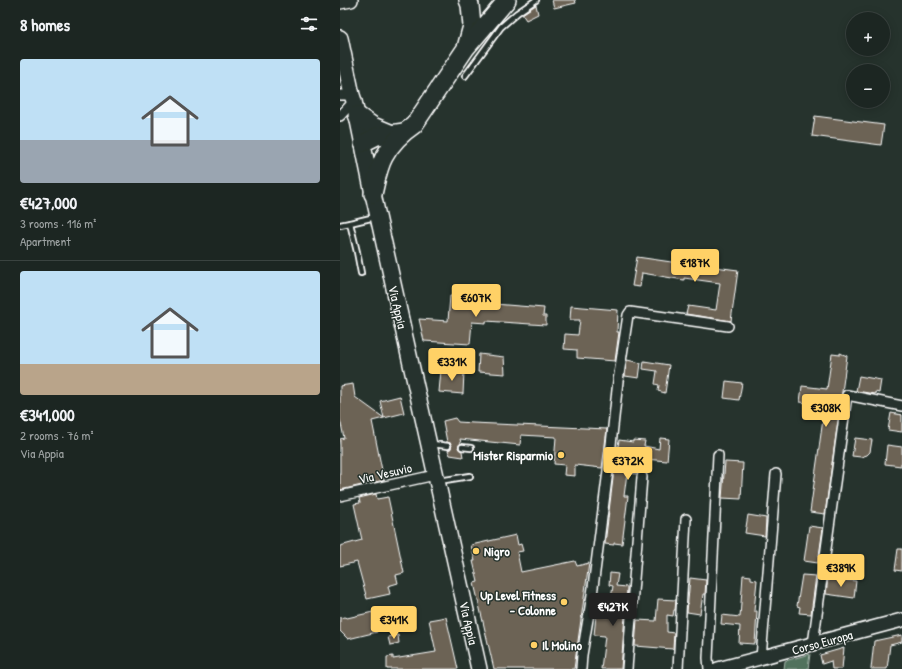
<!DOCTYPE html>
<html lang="en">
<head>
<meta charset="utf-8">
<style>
  :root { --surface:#1c2622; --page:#29322f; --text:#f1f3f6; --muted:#a0a5a5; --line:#3a4340; --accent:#ffd166 }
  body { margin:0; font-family:"Patrick Hand",sans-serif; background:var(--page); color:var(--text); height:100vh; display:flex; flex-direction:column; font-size:15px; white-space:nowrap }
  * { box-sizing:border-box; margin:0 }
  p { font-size:13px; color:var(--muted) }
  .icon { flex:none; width:22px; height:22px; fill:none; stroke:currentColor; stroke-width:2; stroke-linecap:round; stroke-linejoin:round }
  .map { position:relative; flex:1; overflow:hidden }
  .side { display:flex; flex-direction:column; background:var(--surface); width:340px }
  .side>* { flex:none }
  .tools { position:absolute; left:506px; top:12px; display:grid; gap:8px }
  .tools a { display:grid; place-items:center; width:44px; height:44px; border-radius:50%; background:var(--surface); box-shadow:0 2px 10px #0003,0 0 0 1px var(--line); font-size:20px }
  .price { position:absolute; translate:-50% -34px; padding:0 9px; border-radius:4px; background:var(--accent); color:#111; font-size:13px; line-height:26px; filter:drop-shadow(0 1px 2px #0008) }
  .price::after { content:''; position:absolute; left:50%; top:24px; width:12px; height:9px; margin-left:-6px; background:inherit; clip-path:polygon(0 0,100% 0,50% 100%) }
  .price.on { background:#222; color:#fff }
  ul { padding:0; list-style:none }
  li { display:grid; align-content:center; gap:8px; height:212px; padding:0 20px }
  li+li { border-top:1px solid var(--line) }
  li span { display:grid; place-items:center; height:124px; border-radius:4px; color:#555 }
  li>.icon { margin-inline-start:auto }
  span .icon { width:72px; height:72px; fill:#fffc; stroke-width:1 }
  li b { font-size:17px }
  h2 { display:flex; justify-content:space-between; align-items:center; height:48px; padding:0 20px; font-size:17px }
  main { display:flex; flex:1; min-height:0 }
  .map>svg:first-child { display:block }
  .green { fill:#51725d; stroke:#a8b8ae }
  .building { fill:#6c6354; stroke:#fff }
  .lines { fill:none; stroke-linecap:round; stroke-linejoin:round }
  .lane-casing { stroke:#fff; stroke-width:8 }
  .street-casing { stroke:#fff; stroke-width:12 }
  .secondary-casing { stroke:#fff; stroke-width:16 }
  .primary-casing { stroke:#fff; stroke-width:18 }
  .highway-casing { stroke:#fff; stroke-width:20 }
  .lane { stroke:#26332d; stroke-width:4.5 }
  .street { stroke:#26332d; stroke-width:9 }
  .secondary { stroke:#26332d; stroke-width:13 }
  .primary { stroke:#26332d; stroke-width:15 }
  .highway { stroke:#26332d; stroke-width:17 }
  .poi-dot { fill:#ffd166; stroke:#26332d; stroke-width:1.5 }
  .labels { text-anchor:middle; stroke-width:3; stroke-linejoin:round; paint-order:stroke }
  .street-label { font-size:13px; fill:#fff; stroke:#26332d }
  .poi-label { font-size:13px; font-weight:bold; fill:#fff; stroke:#26332d; text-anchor:end }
</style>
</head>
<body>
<main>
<section class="side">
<h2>8 homes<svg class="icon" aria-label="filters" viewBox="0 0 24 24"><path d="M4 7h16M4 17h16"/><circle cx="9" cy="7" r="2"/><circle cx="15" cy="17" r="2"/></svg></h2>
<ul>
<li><span style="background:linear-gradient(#bfe0f5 65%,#9aa5b1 0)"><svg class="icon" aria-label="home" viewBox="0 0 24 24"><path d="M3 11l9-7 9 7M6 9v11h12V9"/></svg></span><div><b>€427,000</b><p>3 rooms · 116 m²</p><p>Apartment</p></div></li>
<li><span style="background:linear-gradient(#bfe0f5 75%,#b9a48a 0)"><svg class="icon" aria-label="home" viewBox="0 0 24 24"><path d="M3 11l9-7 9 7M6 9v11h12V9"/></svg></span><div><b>€341,000</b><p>2 rooms · 76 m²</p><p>Via Appia</p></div></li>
</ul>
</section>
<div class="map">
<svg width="562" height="669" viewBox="0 0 562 669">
  <rect width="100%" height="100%" fill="#26332d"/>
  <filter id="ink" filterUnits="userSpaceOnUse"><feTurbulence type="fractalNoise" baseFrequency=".025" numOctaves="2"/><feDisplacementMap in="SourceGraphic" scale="8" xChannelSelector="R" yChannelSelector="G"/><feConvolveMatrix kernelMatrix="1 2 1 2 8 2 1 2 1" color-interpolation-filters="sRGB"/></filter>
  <g filter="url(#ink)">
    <path class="green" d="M 470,654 L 468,669 L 444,669 L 445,661 Z"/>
    <g class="building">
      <path d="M 212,0 L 235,0 L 236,3 L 214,8 Z"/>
      <path d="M 196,5 L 198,14 L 186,20 L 182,14 Z"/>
      <path d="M 475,116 L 544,125 L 541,145 L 472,136 Z"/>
      <path d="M 297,257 L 352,265 L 352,264 L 398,270 L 391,321 L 346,314 L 348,306 L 376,310 L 380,283 L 344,278 L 344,280 L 302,273 L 300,287 L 292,286 Z"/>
      <path d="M 110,296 L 154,297 L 154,304 L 204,308 L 203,316 L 206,316 L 206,325 L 146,321 L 146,323 L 132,322 L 130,344 L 84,341 L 79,319 L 108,321 Z"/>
      <path d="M 231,306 L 278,310 L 277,332 L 279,332 L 275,361 L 237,358 L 237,350 L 224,349 L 225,334 L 238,335 L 240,320 L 230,320 Z"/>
      <path d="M 500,353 L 507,356 L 485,514 L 470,512 L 485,405 L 460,402 L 462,386 L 487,389 L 492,354 L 500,355 Z"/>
      <path d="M 139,354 L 164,357 L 165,374 L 138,372 Z"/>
      <path d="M 287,360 L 301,363 L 299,378 L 285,376 Z"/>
      <path d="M 304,361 L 329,365 L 325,393 L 318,391 L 319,385 L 315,384 L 317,371 L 303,369 Z"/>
      <path d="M 101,370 L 124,372 L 123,394 L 99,392 Z"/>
      <path d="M 519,376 L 541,380 L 539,393 L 535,392 L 535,394 L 516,391 Z"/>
      <path d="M 386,381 L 402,383 L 399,400 L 384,398 Z"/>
      <path d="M 13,384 L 15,397 L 44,418 L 32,421 L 44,480 L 0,490 L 0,439 L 4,438 L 0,419 L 0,386 Z"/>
      <path d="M 60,396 L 64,413 L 44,418 L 40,401 Z"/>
      <path d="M 551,413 L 562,415 L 562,432 L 548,430 Z"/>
      <path d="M 115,418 L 118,422 L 133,423 L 267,429 L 262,468 L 235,465 L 235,476 L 224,475 L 225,465 L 214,464 L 216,437 L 181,435 L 180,445 L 120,439 L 121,443 L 119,445 L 118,448 L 120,450 L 122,451 L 123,457 L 110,455 L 108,450 L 111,448 L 112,445 L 110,443 L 107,442 L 103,421 Z"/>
      <path d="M 320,438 L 329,439 L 327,461 L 305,459 L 304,471 L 300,471 L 297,474 L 287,473 L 284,496 L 288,496 L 282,544 L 274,543 L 274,545 L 265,544 L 274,470 L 279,440 L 293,442 L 293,440 L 305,441 L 304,446 L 319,449 Z"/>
      <path d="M 515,438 L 532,440 L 530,452 L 527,455 L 521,457 L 512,456 Z"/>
      <path d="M 547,445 L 562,447 L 562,463 L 561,463 L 561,466 L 545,464 Z"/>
      <path d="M 385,462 L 403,463 L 401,499 L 382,498 Z"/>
      <path d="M 36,494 L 37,499 L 48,497 L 64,573 L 56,575 L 58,583 L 48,586 L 50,594 L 27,599 L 17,562 L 0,566 L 0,546 L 22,540 L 14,504 L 20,503 L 19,498 Z"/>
      <path d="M 408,515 L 426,518 L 425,536 L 405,533 Z"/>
      <path d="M 469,526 L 483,528 L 478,563 L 464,561 Z"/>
      <path d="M 176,535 L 178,545 L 181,544 L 183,551 L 177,552 L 181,572 L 235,561 L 237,566 L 249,563 L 234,669 L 154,669 L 134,583 L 138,582 L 133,561 L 135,561 L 131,545 Z"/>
      <path d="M 558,549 L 562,549 L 562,571 L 555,570 Z"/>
      <path d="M 270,573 L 278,574 L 276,586 L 287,587 L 281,669 L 261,669 L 265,636 L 254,635 L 256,616 L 268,617 L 273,586 L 269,585 Z"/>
      <path d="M 403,575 L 411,576 L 411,579 L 417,580 L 414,611 L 417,611 L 415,644 L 399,643 L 400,626 L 381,624 L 382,615 L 400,617 Z"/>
      <path d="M 462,575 L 476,576 L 471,614 L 459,613 L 460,607 L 457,606 Z"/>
      <path d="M 350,578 L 366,580 L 365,594 L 363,594 L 360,614 L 347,612 Z"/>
      <path d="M 488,578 L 516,581 L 514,598 L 486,594 Z"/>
      <path d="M 318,599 L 336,600 L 335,610 L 334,610 L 333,616 L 327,615 L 327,632 L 334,633 L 333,649 L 295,646 L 297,620 L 316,621 Z"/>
      <path d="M 33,612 L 37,632 L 8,639 L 0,631 L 0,618 L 4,617 L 7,618 Z"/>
      <path d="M 106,617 L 118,669 L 47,669 L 47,657 L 53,656 L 53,659 L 96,652 L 89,620 Z"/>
      <path d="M 58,635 L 59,643 L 50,645 L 48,637 Z"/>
      <path d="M 562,635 L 562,642 L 550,645 L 547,669 L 531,669 L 534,641 Z"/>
      <path d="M 504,648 L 502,669 L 492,669 L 491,661 L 482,664 L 480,655 Z"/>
    </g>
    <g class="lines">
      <g class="lane-casing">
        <g id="lane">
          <path d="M 125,76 L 161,27 L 177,13 L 196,0"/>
          <path d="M 0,225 L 10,223"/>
          <path d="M 21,273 L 17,252 L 10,223 L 35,217"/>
          <path d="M 92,444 L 108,446"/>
          <path d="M 122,447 L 131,448"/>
          <path d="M 99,481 L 130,476"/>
        </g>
      </g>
      <g class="street-casing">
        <g id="street">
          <path d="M 0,95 L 12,95"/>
          <path d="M 0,116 L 14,101"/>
          <path d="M 0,496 L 95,475"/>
          <path d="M 473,644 L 507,395 L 562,406"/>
          <path d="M 421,658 L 436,474"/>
          <path d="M 241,669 L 242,655 L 252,595 L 269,463 L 278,381 L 288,315 L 290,312 L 388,326"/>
          <path d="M 287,669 L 302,477"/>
          <path d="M 338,669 L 346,519"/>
          <path d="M 369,669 L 368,658 L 378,455"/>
        </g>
      </g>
      <g class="secondary-casing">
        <g id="secondary">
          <path d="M 0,2 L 11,0"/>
          <path d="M 378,669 L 562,620"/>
        </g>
      </g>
      <g class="primary-casing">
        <path id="primary" d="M 0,38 L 12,95 L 14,101 L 33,194 L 139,669"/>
      </g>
      <g class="highway-casing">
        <g id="highway">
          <path d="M 127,44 L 132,26 L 130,5 L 128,0"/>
          <path d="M 17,115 L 33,126 L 50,133"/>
          <path d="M 23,143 L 37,136 L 64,132"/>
          <path d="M 33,194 C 36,182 38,168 44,157 C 51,144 62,133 74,125 L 126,48 L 167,0"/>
        </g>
      </g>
      <use href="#lane" class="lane"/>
      <use href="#street" class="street"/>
      <use href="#secondary" class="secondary"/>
      <use href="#primary" class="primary"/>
      <use href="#highway" class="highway"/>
    </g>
  </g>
  <g class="poi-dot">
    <circle cx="221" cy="455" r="4"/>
    <circle cx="136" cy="551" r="4"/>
    <circle cx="224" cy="602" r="4"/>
    <circle cx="194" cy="645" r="4"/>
  </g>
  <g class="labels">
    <g class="street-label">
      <text transform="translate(58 307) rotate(77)" y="5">Via Appia</text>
      <text transform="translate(45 473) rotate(-13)" y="5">Via Vesuvio</text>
      <text transform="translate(129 623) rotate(77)" y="5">Via Appia</text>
      <text transform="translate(482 642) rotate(-15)" y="5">Corso Europa</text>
    </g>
    <g class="poi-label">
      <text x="213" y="460">Mister Risparmio</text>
      <text x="144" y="556" text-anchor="start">Nigro</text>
      <text x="216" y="600">Up Level Fitness<tspan x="216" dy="15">- Colonne</tspan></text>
      <text x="202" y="650" text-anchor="start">Il Molino</text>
    </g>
  </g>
</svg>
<div class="tools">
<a>+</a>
<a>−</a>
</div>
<b class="price" style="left:355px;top:283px">€187K</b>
<b class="price" style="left:136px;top:318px">€607K</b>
<b class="price" style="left:112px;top:382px">€331K</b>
<b class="price" style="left:486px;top:428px">€308K</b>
<b class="price" style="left:288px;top:481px">€372K</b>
<b class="price" style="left:501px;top:588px">€389K</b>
<b class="price on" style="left:273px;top:627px">€427K</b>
<b class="price" style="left:54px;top:640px">€341K</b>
</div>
</main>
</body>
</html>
